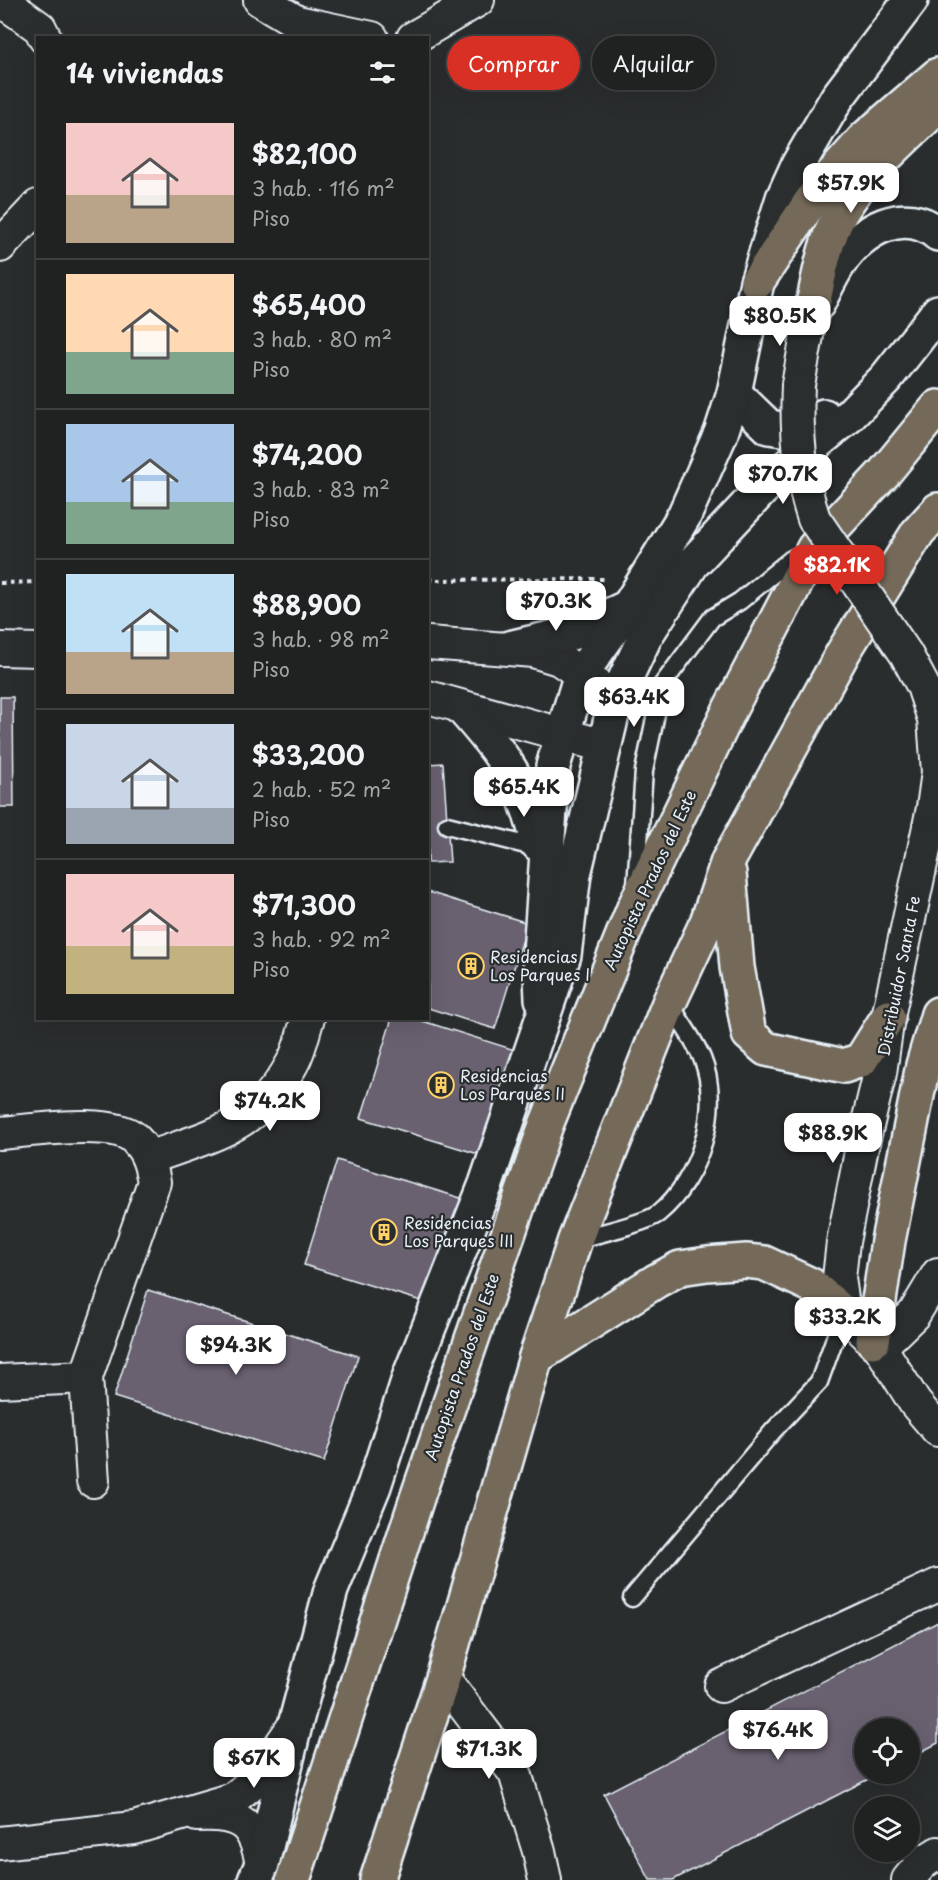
<!DOCTYPE html>
<html lang="es">
<head>
<meta charset="utf-8">
<style>
  :root { --surface:#202222; --page:#2d2f2f; --text:#f1f3f6; --muted:#a2a4a5; --line:#3d3f40; --accent:#d93025 }
  body { margin:0; font-family:"Playpen Sans",sans-serif; background:var(--page); color:var(--text); height:100vh; display:flex; flex-direction:column; font-size:22px; white-space:nowrap }
  * { box-sizing:border-box; margin:0 }
  p { font-size:20px; color:var(--muted) }
  .icon { flex:none; width:33px; height:33px; fill:none; stroke:currentColor; stroke-width:2; stroke-linecap:round; stroke-linejoin:round }
  .map { position:relative; flex:1; overflow:hidden }
  .panel { position:absolute; left:36px; top:36px; width:393px; height:984px; display:flex; flex-direction:column; background:var(--surface); border-radius:0px; box-shadow:0 6px 24px #0002,0 0 0 2px var(--line) }
  .panel>* { flex:none }
  .hud { position:absolute; left:447px; top:36px; width:400px; height:54px; display:flex; gap:12px }
  .buttons { position:absolute; left:854px; top:1718px; display:grid; gap:12px }
  .buttons a { display:grid; place-items:center; width:66px; height:66px; border-radius:50%; background:var(--surface); box-shadow:0 6px 24px #0002,0 0 0 2px var(--line); font-size:30px }
  .price { position:absolute; translate:-50% -51px; padding:0 14px; border-radius:12px; background:#fff; color:#222; font-size:20px; line-height:39px; filter:drop-shadow(0 2px 3px #0008) }
  .price::after { content:''; position:absolute; left:50%; top:36px; width:18px; height:14px; margin-left:-9px; background:inherit; clip-path:polygon(0 0,100% 0,50% 100%) }
  .price.active { background:var(--accent); color:#fff }
  ul { padding:0; list-style:none }
  li { display:flex; align-items:center; gap:18px; height:150px; padding:0 30px }
  li+li { border-top:2px solid var(--line) }
  li span { display:grid; place-items:center; flex:none; width:168px; height:120px; border-radius:0px; color:#555 }
  li>.icon { margin-inline-start:auto }
  span .icon { width:72px; height:72px; fill:#fffc; stroke-width:1 }
  li b { font-size:26px }
  h2 { display:flex; justify-content:space-between; align-items:center; height:72px; padding:0 30px; font-size:26px }
  .pill { padding:0 21px; border-radius:27px; background:var(--surface); box-shadow:0 6px 24px #0002,0 0 0 2px var(--line); font-size:21px; line-height:54px }
  .pill.active { background:var(--accent); color:#fff }
  .map>svg:first-child { display:block }
  .building { fill:#696070; stroke:#e8f1f8; stroke-width:1.5 }
  .lines { fill:none; stroke-linecap:round; stroke-linejoin:round }
  .service-casing { stroke:#e8f1f8; stroke-width:21 }
  .minor-casing { stroke:#e8f1f8; stroke-width:36 }
  .tertiary-casing { stroke:#e8f1f8; stroke-width:38 }
  .motorway-casing { stroke:#e8f1f8; stroke-width:38 }
  .path { stroke:#e8f1f8; stroke-width:4; stroke-dasharray:4.5 4.5; stroke-linecap:butt }
  .service { stroke:#2a2d2e; stroke-width:16 }
  .minor { stroke:#2a2d2e; stroke-width:32 }
  .tertiary { stroke:#2a2d2e; stroke-width:33 }
  .motorway { stroke:#746a5a; stroke-width:33 }
  .minor-bridge-casing { stroke:#e8f1f8; stroke-width:36; stroke-linecap:butt }
  .minor-bridge { stroke:#2a2d2e; stroke-width:32 }
  .labels { text-anchor:middle; stroke-width:4.5; stroke-linejoin:round; paint-order:stroke }
  .street-label { font-size:16px; fill:#e8f1f8; stroke:#2a2d2e }
  .poi-label { font-size:16px; fill:#e8f1f8; stroke:#2a2d2e; text-anchor:start }
</style>
</head>
<body>
<div class="map">
<svg width="938" height="1880" viewBox="0 0 938 1880">
  <rect width="100%" height="100%" fill="#2a2d2e"/>
  <filter id="ink" filterUnits="userSpaceOnUse"><feTurbulence type="fractalNoise" baseFrequency=".0167" numOctaves="2"/><feDisplacementMap in="SourceGraphic" scale="12" xChannelSelector="R" yChannelSelector="G"/><feConvolveMatrix kernelMatrix="1 2 1 2 8 2 1 2 1" color-interpolation-filters="sRGB"/></filter>
  <g filter="url(#ink)">
    <g class="building">
      <path d="M 0,697 L 13,697 L 14,807 L 0,807 Z"/>
      <path d="M 443,763 L 450,862 L 428,863 L 428,764 Z"/>
      <path d="M 428,892 L 528,923 L 495,1029 L 428,1008 Z"/>
      <path d="M 392,1018 L 413,1018 L 521,1052 L 488,1157 L 361,1118 Z"/>
      <path d="M 337,1160 L 464,1199 L 431,1304 L 304,1265 Z"/>
      <path d="M 148,1290 L 358,1356 L 324,1462 L 114,1397 Z"/>
      <path d="M 938,1622 L 938,1743 L 909,1758 L 909,1728 L 864,1728 L 864,1773 L 880,1773 L 673,1880 L 650,1880 L 604,1794 Z"/>
    </g>
    <g class="lines">
      <g class="service-casing">
        <g id="service">
          <path d="M 447,825 L 538,848"/>
          <path d="M 636,885 L 644,771 L 662,685 L 712,618 L 740,601 L 790,560 L 808,551"/>
          <path d="M 576,1240 C 593,1235 648,1223 659,1213 C 699,1180 723,1108 702,1058 C 694,1039 680,1021 669,1003"/>
          <path d="M 632,1598 L 773,1431 L 819,1382 L 844,1313"/>
        </g>
      </g>
      <g class="minor-casing">
        <g id="minor">
          <path d="M 1,0 L 40,28 L 45,38"/>
          <path d="M 260,0 L 297,22 L 372,38"/>
          <path d="M 413,38 L 478,0"/>
          <path d="M 0,246 L 38,206"/>
          <path d="M 798,385 L 810,319"/>
          <path d="M 428,643 L 533,651 L 559,659 L 616,698"/>
          <path d="M 0,649 L 38,650"/>
          <path d="M 428,697 L 604,746"/>
          <path d="M 933,808 L 888,1017 L 880,1073 L 862,1147 L 843,1242 L 839,1278 L 844,1313 L 880,1347 L 915,1403 L 938,1430"/>
          <path d="M 0,1133 C 30,1131 116,1117 136,1140 C 148,1152 151,1166 154,1182 L 86,1377 L 0,1381"/>
          <path d="M 149,1158 C 212,1135 259,1127 293,1062 C 300,1049 303,1033 308,1018"/>
          <path d="M 880,1347 L 914,1314 L 938,1274"/>
          <path d="M 86,1377 L 93,1481"/>
          <path d="M 443,1678 L 515,1773 L 539,1851 L 545,1880"/>
          <path d="M 721,1686 L 938,1585"/>
          <path d="M 197,1815 C 240,1813 254,1822 262,1864"/>
          <path d="M 0,1843 L 134,1828 L 233,1799 L 257,1779 L 294,1726"/>
          <path d="M 908,1880 L 922,1863 L 938,1853"/>
        </g>
      </g>
      <g class="tertiary-casing">
        <g id="tertiary">
          <path d="M 818,303 C 825,289 832,274 840,262 C 861,230 905,205 938,234"/>
          <path d="M 734,393 L 769,427 L 789,430 L 824,416"/>
          <path d="M 509,648 L 572,633 L 628,607"/>
          <path d="M 462,708 C 502,753 526,784 538,844"/>
          <path d="M 542,999 L 540,954 L 553,766 L 581,674 L 629,606 L 684,516 L 721,433 L 734,393 L 757,282 L 783,198 L 798,165 L 837,98 L 911,0"/>
          <path d="M 255,1880 L 262,1864 L 295,1725 L 331,1590 L 374,1486 L 410,1375 L 486,1184 L 564,955 L 574,874 L 616,698 L 646,635 L 692,564 L 769,482 L 849,416 L 886,378 L 938,312"/>
        </g>
      </g>
      <g class="motorway-casing">
        <g id="motorway">
          <path d="M 757,282 L 817,192 L 865,138 L 938,75"/>
          <path d="M 810,319 C 818,284 823,243 841,212 C 865,171 905,139 938,106"/>
          <path d="M 729,873 L 737,967 L 749,1034 L 766,1049 L 844,1066 L 861,1060 L 888,1017"/>
          <path d="M 873,1341 L 888,1241 L 923,1065 L 938,1014"/>
          <path d="M 536,1357 L 656,1281 L 680,1268 L 707,1264 L 746,1261 L 764,1263 L 811,1285 L 844,1313"/>
          <path d="M 293,1880 L 418,1495 L 546,1125 L 634,908 L 730,709 L 814,548 L 884,473 L 938,407"/>
          <path d="M 377,1880 L 443,1678 L 536,1357 L 575,1240 L 669,1003 L 707,922 L 728,861 L 844,651 L 918,532 L 938,510"/>
        </g>
      </g>
      <g class="path">
        <path d="M 428,580 L 607,579"/>
        <path d="M 0,583 L 38,582"/>
      </g>
      <use href="#service" class="service"/>
      <use href="#minor" class="minor"/>
      <use href="#tertiary" class="tertiary"/>
      <use href="#motorway" class="motorway"/>
      <g class="minor-bridge-casing">
        <path id="minor-bridge" d="M 798,385 C 796,431 799,475 814,519 L 906,654 L 923,686 L 934,719 L 938,772 L 933,808"/>
      </g>
      <use href="#minor-bridge" class="minor-bridge"/>
    </g>
  </g>
  <defs>
    <g id="building-ring" transform="scale(1.35)"><circle r="9.5" fill="#2a2d2e" stroke="#ffd166" stroke-width="1.5"/><path d="M-4-6H4V6H1V3H-1V6H-4ZM-2.5-4.3h1.7v1.8h-1.7ZM.8-4.3h1.7v1.8H.8ZM-2.5-1h1.7V.8h-1.7ZM.8-1h1.7V.8H.8Z" fill="#ffd166"/></g>
  </defs>
  <g fill-rule="evenodd">
    <use href="#building-ring" x="471" y="966"/>
    <use href="#building-ring" x="441" y="1085"/>
    <use href="#building-ring" x="384" y="1232"/>
  </g>
  <g class="labels">
    <g class="street-label">
      <text transform="translate(650 880) rotate(-65)" y="6">Autopista Prados del Este</text>
      <text transform="translate(899 976) rotate(-79)" y="6">Distribuidor Santa Fe</text>
      <text transform="translate(462 1367) rotate(-71)" y="6">Autopista Prados del Este</text>
    </g>
    <g class="poi-label">
      <text x="490" y="963">Residencias<tspan x="490" dy="18">Los Parques I</tspan></text>
      <text x="460" y="1082">Residencias<tspan x="460" dy="18">Los Parques II</tspan></text>
      <text x="404" y="1229">Residencias<tspan x="404" dy="18">Los Parques III</tspan></text>
    </g>
  </g>
</svg>
<div class="buttons">
<a><svg class="icon" aria-label="locate" viewBox="0 0 24 24"><circle cx="12" cy="12" r="6"/><path d="M12 2v4M12 18v4M2 12h4M18 12h4"/></svg></a>
<a><svg class="icon" aria-label="layers" viewBox="0 0 24 24"><path d="M12 4l9 5-9 5-9-5zM3 14l9 5 9-5"/></svg></a>
</div>
<b class="price" style="left:851px;top:214px">$57.9K</b>
<b class="price" style="left:780px;top:347px">$80.5K</b>
<b class="price" style="left:783px;top:505px">$70.7K</b>
<b class="price active" style="left:837px;top:596px">$82.1K</b>
<b class="price" style="left:556px;top:632px">$70.3K</b>
<b class="price" style="left:634px;top:728px">$63.4K</b>
<b class="price" style="left:524px;top:818px">$65.4K</b>
<b class="price" style="left:270px;top:1132px">$74.2K</b>
<b class="price" style="left:833px;top:1164px">$88.9K</b>
<b class="price" style="left:845px;top:1348px">$33.2K</b>
<b class="price" style="left:236px;top:1376px">$94.3K</b>
<b class="price" style="left:778px;top:1761px">$76.4K</b>
<b class="price" style="left:489px;top:1780px">$71.3K</b>
<b class="price" style="left:254px;top:1789px">$67K</b>
<div class="hud">
<a class="pill active">Comprar</a>
<a class="pill">Alquilar</a>
</div>
<section class="panel">
<h2>14 viviendas<svg class="icon" aria-label="filters" viewBox="0 0 24 24"><path d="M4 7h16M4 17h16"/><circle cx="9" cy="7" r="2"/><circle cx="15" cy="17" r="2"/></svg></h2>
<ul>
<li><span style="background:linear-gradient(#f6c9c9 60%,#b9a48a 0)"><svg class="icon" aria-label="home" viewBox="0 0 24 24"><path d="M3 11l9-7 9 7M6 9v11h12V9"/></svg></span><div><b>$82,100</b><p>3 hab. · 116 m²</p><p>Piso</p></div></li>
<li><span style="background:linear-gradient(#ffd9b3 65%,#7fa58c 0)"><svg class="icon" aria-label="home" viewBox="0 0 24 24"><path d="M3 11l9-7 9 7M6 9v11h12V9"/></svg></span><div><b>$65,400</b><p>3 hab. · 80 m²</p><p>Piso</p></div></li>
<li><span style="background:linear-gradient(#a9c7e8 65%,#7fa58c 0)"><svg class="icon" aria-label="home" viewBox="0 0 24 24"><path d="M3 11l9-7 9 7M6 9v11h12V9"/></svg></span><div><b>$74,200</b><p>3 hab. · 83 m²</p><p>Piso</p></div></li>
<li><span style="background:linear-gradient(#bfe0f5 65%,#b9a48a 0)"><svg class="icon" aria-label="home" viewBox="0 0 24 24"><path d="M3 11l9-7 9 7M6 9v11h12V9"/></svg></span><div><b>$88,900</b><p>3 hab. · 98 m²</p><p>Piso</p></div></li>
<li><span style="background:linear-gradient(#c9d6e8 70%,#9aa5b1 0)"><svg class="icon" aria-label="home" viewBox="0 0 24 24"><path d="M3 11l9-7 9 7M6 9v11h12V9"/></svg></span><div><b>$33,200</b><p>2 hab. · 52 m²</p><p>Piso</p></div></li>
<li><span style="background:linear-gradient(#f6c9c9 60%,#c2b280 0)"><svg class="icon" aria-label="home" viewBox="0 0 24 24"><path d="M3 11l9-7 9 7M6 9v11h12V9"/></svg></span><div><b>$71,300</b><p>3 hab. · 92 m²</p><p>Piso</p></div></li>
</ul>
</section>
</div>
</body>
</html>
